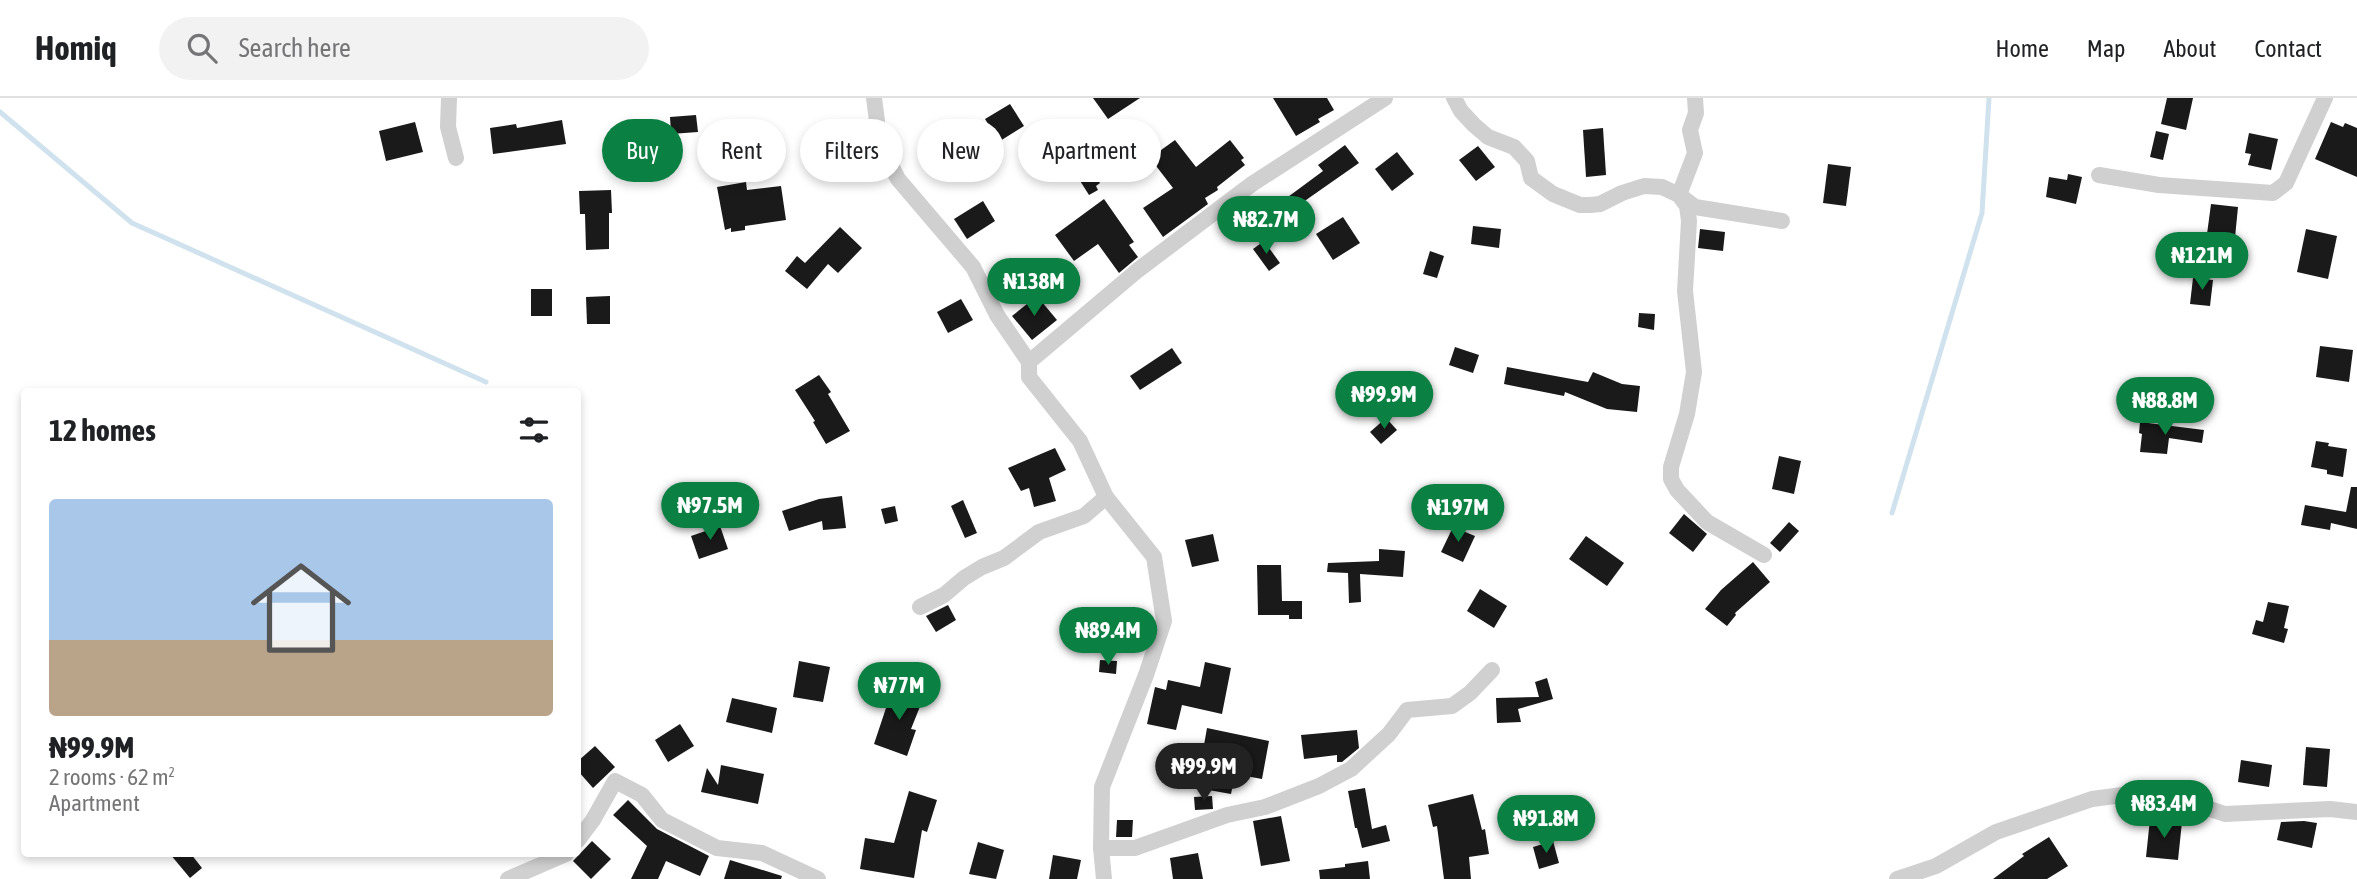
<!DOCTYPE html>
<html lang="en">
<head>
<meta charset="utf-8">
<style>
  :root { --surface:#fff; --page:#f2f2f2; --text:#202124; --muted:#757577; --line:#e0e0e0; --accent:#0b8043 }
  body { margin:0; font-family:"Asap Condensed",sans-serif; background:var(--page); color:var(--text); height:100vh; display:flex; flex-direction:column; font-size:26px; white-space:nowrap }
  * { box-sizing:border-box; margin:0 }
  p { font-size:23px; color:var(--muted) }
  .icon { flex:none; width:38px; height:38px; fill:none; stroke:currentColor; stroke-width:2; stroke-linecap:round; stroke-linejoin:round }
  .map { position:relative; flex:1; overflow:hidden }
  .drawer { position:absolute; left:21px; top:290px; width:560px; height:469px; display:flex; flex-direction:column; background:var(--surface); border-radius:7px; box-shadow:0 4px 10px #0003 }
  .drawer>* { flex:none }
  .hud { position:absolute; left:602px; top:21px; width:665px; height:63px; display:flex; gap:14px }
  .price { position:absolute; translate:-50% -60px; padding:0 16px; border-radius:24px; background:var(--accent); color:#fff; font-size:23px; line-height:46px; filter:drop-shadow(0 2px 4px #0008) }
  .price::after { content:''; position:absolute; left:50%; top:42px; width:21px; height:16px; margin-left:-10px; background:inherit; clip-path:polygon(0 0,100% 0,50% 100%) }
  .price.selected { background:#222; color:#fff }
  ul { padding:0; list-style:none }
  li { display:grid; align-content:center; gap:14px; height:371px; padding:0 28px }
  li+li { border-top:2px solid var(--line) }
  li span { display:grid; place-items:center; height:217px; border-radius:7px; color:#555 }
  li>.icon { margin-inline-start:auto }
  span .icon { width:126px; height:126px; fill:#fffc; stroke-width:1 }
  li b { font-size:30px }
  h2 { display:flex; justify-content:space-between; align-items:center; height:84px; padding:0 28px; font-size:30px }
  .pill { padding:0 24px; border-radius:32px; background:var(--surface); box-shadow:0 4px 10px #0003; font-size:24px; line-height:63px }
  .pill.selected { background:var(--accent); color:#fff }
  header { display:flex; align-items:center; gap:42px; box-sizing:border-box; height:98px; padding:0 35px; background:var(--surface); border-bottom:2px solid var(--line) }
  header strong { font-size:33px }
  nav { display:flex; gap:38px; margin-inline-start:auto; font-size:24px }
  .search { width:490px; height:63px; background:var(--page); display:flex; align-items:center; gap:18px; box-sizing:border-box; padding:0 24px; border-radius:38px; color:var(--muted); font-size:26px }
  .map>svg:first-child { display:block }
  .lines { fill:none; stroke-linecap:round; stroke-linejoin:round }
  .stream { stroke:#cfe2ee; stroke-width:5 }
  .building { fill:#1a1a1a }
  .street { stroke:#d0d0d0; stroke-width:16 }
</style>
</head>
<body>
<header>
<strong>Homiq</strong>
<div class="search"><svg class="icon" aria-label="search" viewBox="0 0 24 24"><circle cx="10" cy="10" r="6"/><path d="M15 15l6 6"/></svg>Search here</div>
<nav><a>Home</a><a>Map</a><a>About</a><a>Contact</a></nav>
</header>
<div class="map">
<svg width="2357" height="781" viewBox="0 0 2357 781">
  <rect width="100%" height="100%" fill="#fff"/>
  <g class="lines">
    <g class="stream">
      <path d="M 0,14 L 132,125 L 486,284"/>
      <path d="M 1892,415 L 1982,115 L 1989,0"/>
    </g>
  </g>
  <g class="building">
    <path d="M 1093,0 L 1140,0 L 1108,21 Z"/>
    <path d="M 1273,0 L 1327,0 L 1334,12 L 1318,21 L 1320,24 L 1296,38 Z"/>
    <path d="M 2167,0 L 2193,0 L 2186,32 L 2161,26 Z"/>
    <path d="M 1010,6 L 1024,28 L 960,68 L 952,41 L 990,29 L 985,21 Z"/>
    <path d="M 696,17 L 698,34 L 671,36 L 670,19 Z"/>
    <path d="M 562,22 L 566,46 L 493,56 L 490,30 L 516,26 L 517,30 Z"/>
    <path d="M 415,24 L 423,54 L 386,63 L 379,33 Z"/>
    <path d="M 2331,24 L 2343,29 L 2345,25 L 2357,30 L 2357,79 L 2315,61 Z"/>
    <path d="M 1603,30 L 1606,77 L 1586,79 L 1583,32 Z"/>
    <path d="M 2156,33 L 2169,36 L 2163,62 L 2150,59 Z"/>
    <path d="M 1067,34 L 1084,66 L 1087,64 L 1100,85 L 1096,88 L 1098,92 L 1089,97 L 1070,67 L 1062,72 L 1047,44 Z"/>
    <path d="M 729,35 L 734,58 L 709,63 L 704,40 Z"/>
    <path d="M 2249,35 L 2278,41 L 2271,72 L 2248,67 L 2251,56 L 2245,55 Z"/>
    <path d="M 646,38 L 650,60 L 629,63 L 625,42 Z"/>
    <path d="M 1175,42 L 1196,69 L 1230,42 L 1244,60 L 1241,62 L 1245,67 L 1217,89 L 1218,92 L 1205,100 L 1208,106 L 1163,139 L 1143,110 L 1173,90 L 1150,60 Z"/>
    <path d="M 1345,47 L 1359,65 L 1276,123 L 1269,113 L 1323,73 L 1318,67 Z"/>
    <path d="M 1478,48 L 1495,69 L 1476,83 L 1459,62 Z"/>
    <path d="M 1397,54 L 1414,76 L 1392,93 L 1375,71 Z"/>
    <path d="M 1828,66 L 1851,69 L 1846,108 L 1823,105 Z"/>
    <path d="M 2068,76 L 2082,79 L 2076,106 L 2046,99 L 2049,79 L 2067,82 Z"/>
    <path d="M 746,84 L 747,92 L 781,88 L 786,122 L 745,128 L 745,132 L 731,134 L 731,130 L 725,132 L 717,89 Z"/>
    <path d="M 611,92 L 612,115 L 609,115 L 609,151 L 586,152 L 585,116 L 580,116 L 579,93 Z"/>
    <path d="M 1104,101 L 1134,144 L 1129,147 L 1138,159 L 1119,175 L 1098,146 L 1074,163 L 1055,137 Z"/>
    <path d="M 983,103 L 995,123 L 967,141 L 954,121 Z"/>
    <path d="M 2211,106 L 2238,109 L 2232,170 L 2203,166 Z"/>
    <path d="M 1343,119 L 1360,145 L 1333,162 L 1316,136 Z"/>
    <path d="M 1473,128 L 1501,131 L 1499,150 L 1471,146 Z"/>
    <path d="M 840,129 L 862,150 L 838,175 L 828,166 L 807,191 L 785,173 L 797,158 L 805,165 Z"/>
    <path d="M 1700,131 L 1725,134 L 1723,153 L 1698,150 Z"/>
    <path d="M 2306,131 L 2337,138 L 2328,181 L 2297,174 Z"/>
    <path d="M 1264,143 L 1280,165 L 1269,173 L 1253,151 Z"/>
    <path d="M 1430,153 L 1444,158 L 1437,180 L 1423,176 Z"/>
    <path d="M 2193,180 L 2213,182 L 2210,208 L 2190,206 Z"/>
    <rect x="531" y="191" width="21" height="27"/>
    <path d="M 610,198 L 610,226 L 587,226 L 586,199 Z"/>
    <path d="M 1037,198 L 1057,222 L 1032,242 L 1012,218 Z"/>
    <path d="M 961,201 L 973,222 L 948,235 L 937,214 Z"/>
    <path d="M 1639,215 L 1655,216 L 1654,232 L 1638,229 Z"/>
    <path d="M 2320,248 L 2353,252 L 2349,284 L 2316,279 Z"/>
    <path d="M 1455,249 L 1479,257 L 1473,275 L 1449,267 Z"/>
    <path d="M 1172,250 L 1182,265 L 1140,292 L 1130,278 Z"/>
    <path d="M 1507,269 L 1588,284 L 1593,274 L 1622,286 L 1640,288 L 1637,314 L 1607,311 L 1565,294 L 1564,298 L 1504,286 Z"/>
    <path d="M 819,277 L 831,294 L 828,296 L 850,333 L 826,346 L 813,324 L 815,323 L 795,292 Z"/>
    <path d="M 1386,320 L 1397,332 L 1381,346 L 1370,334 Z"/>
    <path d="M 2140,324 L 2204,332 L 2202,345 L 2169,340 L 2167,356 L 2140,354 L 2142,336 L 2139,335 Z"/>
    <path d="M 2316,343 L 2329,345 L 2328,348 L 2347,351 L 2343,379 L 2327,376 L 2327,372 L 2311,369 Z"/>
    <path d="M 1055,350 L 1066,372 L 1049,380 L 1056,403 L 1034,409 L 1029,390 L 1021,393 L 1008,370 Z"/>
    <path d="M 1779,358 L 1801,363 L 1794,396 L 1772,391 Z"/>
    <path d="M 2351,389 L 2357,389 L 2357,431 L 2331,425 L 2330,432 L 2301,427 L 2305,407 L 2346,414 Z"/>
    <path d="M 842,398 L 846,430 L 823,432 L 822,423 L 789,433 L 782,413 L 819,401 Z"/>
    <path d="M 963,402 L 977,435 L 965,440 L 951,408 Z"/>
    <path d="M 895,408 L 898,423 L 885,426 L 881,411 Z"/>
    <path d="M 1684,416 L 1707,436 L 1693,454 L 1669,435 Z"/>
    <path d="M 1789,424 L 1799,433 L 1780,454 L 1770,445 Z"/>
    <path d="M 720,428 L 728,451 L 699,461 L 691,438 Z"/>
    <path d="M 1453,429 L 1475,438 L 1463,464 L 1441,454 Z"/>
    <path d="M 1213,436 L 1219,463 L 1192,469 L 1185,442 Z"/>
    <path d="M 1586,438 L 1624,465 L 1607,488 L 1569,461 Z"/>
    <path d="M 1379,451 L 1405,453 L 1403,479 L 1360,476 L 1361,504 L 1349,505 L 1348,475 L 1327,474 L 1328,465 L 1379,463 Z"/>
    <path d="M 1753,464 L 1770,484 L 1735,515 L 1736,517 L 1727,528 L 1705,511 L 1721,492 Z"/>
    <path d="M 1257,467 L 1281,467 L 1282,503 L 1302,503 L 1302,521 L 1289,521 L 1289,517 L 1258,517 Z"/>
    <path d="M 1480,491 L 1507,508 L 1494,530 L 1467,513 Z"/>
    <path d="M 2268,504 L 2289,508 L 2284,530 L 2288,531 L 2284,545 L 2252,536 L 2256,522 L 2263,524 Z"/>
    <path d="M 948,507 L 956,522 L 936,534 L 926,518 Z"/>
    <path d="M 1100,562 L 1117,563 L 1116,576 L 1099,574 Z"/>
    <path d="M 799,563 L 830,569 L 823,604 L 793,599 Z"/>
    <path d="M 1205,564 L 1231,570 L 1222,616 L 1182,607 L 1176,632 L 1147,626 L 1155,589 L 1166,592 L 1168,582 L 1200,589 Z"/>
    <path d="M 1547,580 L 1553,601 L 1518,611 L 1521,624 L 1497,625 L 1496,600 L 1539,599 L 1535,584 Z"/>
    <path d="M 893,589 L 923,601 L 911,631 L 916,632 L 907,658 L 874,646 Z"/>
    <path d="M 732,600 L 777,610 L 772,635 L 726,624 Z"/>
    <path d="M 680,626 L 694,648 L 668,664 L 655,642 Z"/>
    <path d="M 1207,630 L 1269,643 L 1262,681 L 1235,676 L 1231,696 L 1203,691 L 1209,654 L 1206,654 L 1207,648 L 1204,647 Z"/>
    <path d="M 1357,632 L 1359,650 L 1342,664 L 1337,664 L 1337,657 L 1304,661 L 1301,637 Z"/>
    <path d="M 595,648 L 615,669 L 593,690 L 578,673 L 578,663 Z"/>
    <path d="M 2306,649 L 2330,651 L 2327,689 L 2303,687 Z"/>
    <path d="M 2241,662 L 2272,667 L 2269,689 L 2238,684 Z"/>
    <path d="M 721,667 L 764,676 L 758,706 L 701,694 L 707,670 L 718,687 Z"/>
    <path d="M 1365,690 L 1372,731 L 1386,727 L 1390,743 L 1362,750 L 1357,730 L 1355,730 L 1348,693 Z"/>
    <path d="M 909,693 L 937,702 L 927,734 L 922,732 L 914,780 L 860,771 L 865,740 L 894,745 Z"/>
    <path d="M 1473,696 L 1482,732 L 1485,731 L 1489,756 L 1469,759 L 1471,781 L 1444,781 L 1437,728 L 1433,729 L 1428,707 Z"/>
    <path d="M 1212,698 L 1213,711 L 1195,712 L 1194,699 Z"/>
    <path d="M 628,702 L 657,731 L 709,758 L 700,778 L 666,763 L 658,781 L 631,781 L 647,748 L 613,717 Z"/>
    <path d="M 1281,718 L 1290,763 L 1261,768 L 1253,723 Z"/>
    <path d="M 2150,721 L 2182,724 L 2178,762 L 2146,759 Z"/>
    <path d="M 1117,722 L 1133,722 L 1132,739 L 1116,739 Z"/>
    <path d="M 2304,723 L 2317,725 L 2312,750 L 2277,742 L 2281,724 Z"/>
    <path d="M 2049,739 L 2068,768 L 2047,781 L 1993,781 L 2024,758 L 2022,756 Z"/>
    <path d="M 592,743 L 611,761 L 591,781 L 573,763 Z"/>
    <path d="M 1553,743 L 1559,765 L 1539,771 L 1533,749 Z"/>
    <path d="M 978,744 L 1004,752 L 996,781 L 969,776 Z"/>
    <path d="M 1198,755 L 1203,781 L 1173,781 L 1170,760 Z"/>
    <path d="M 170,756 L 191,756 L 202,770 L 190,780 Z"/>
    <path d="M 1053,757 L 1081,762 L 1077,781 L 1049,781 Z"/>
    <path d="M 730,762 L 782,778 L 781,781 L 724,781 Z"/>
    <path d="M 1368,763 L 1370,781 L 1320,781 L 1319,772 L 1345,769 L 1345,766 Z"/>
  </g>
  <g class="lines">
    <g class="street">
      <path d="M 449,0 L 448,29 L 456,60"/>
      <path d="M 874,0 L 880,46 L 898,81 L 973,169 L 997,217 L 1029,264 L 1029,279 L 1080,343 L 1106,399 L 1154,459 L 1164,523 L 1146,577 L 1102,689 L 1101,750 L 1104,781"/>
      <path d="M 1454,0 L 1461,13 L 1474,27 L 1488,39 L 1514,49 L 1527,63 L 1531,80 L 1553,96 L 1580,107 L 1590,107 L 1600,106 L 1622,95 L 1644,88 L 1662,89 L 1679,97 L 1687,108 L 1689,123 L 1685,193 L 1694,274 L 1687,316 L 1671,369 L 1671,381 L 1677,392 L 1707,424 L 1764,457"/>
      <path d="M 1695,0 L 1696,15 L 1690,32 L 1695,55 L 1679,97 L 1695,109 L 1782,123"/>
      <path d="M 2099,77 L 2159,87 L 2273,95 L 2286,85 L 2325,0"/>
      <path d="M 1029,264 L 1138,172 L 1252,86 L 1385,0"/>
      <path d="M 920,509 L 944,497 L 964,480 L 982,469 L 1004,460 L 1039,434 L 1084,418 L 1106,399"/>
      <path d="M 578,742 L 593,722 L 615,683 L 642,697 L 662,722 L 717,750 L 762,755 L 818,781"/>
      <path d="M 1101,750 L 1135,750 L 1227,717 L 1265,709 L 1319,688 L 1351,671 L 1389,636 L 1407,612 L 1452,608 L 1470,595 L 1492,572"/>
      <path d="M 508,781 L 566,756"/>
      <path d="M 1897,781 L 1936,768 L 1996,734 L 2092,701 L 2130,696 L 2167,697 L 2225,716 L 2330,711 L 2357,714"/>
    </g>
  </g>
</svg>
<b class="price" style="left:1266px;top:158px">₦82.7M</b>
<b class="price" style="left:2202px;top:194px">₦121M</b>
<b class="price" style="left:1034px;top:220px">₦138M</b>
<b class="price" style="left:1384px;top:333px">₦99.9M</b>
<b class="price" style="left:2165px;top:339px">₦88.8M</b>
<b class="price" style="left:710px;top:444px">₦97.5M</b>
<b class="price" style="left:1458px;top:446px">₦197M</b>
<b class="price" style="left:1108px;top:569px">₦89.4M</b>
<b class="price" style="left:899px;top:624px">₦77M</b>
<b class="price selected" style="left:1204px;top:705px">₦99.9M</b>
<b class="price" style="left:2164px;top:742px">₦83.4M</b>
<b class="price" style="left:1546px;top:757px">₦91.8M</b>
<div class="hud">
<a class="pill selected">Buy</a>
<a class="pill">Rent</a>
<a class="pill">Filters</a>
<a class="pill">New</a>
<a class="pill">Apartment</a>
</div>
<section class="drawer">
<h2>12 homes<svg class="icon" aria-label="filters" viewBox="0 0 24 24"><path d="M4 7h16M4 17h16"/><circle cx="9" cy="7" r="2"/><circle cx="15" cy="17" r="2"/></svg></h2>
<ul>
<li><span style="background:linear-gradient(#a9c7e8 65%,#b9a48a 0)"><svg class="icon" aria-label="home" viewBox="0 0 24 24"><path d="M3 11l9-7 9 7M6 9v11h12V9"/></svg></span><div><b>₦99.9M</b><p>2 rooms · 62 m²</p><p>Apartment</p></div></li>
</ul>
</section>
</div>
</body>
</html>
